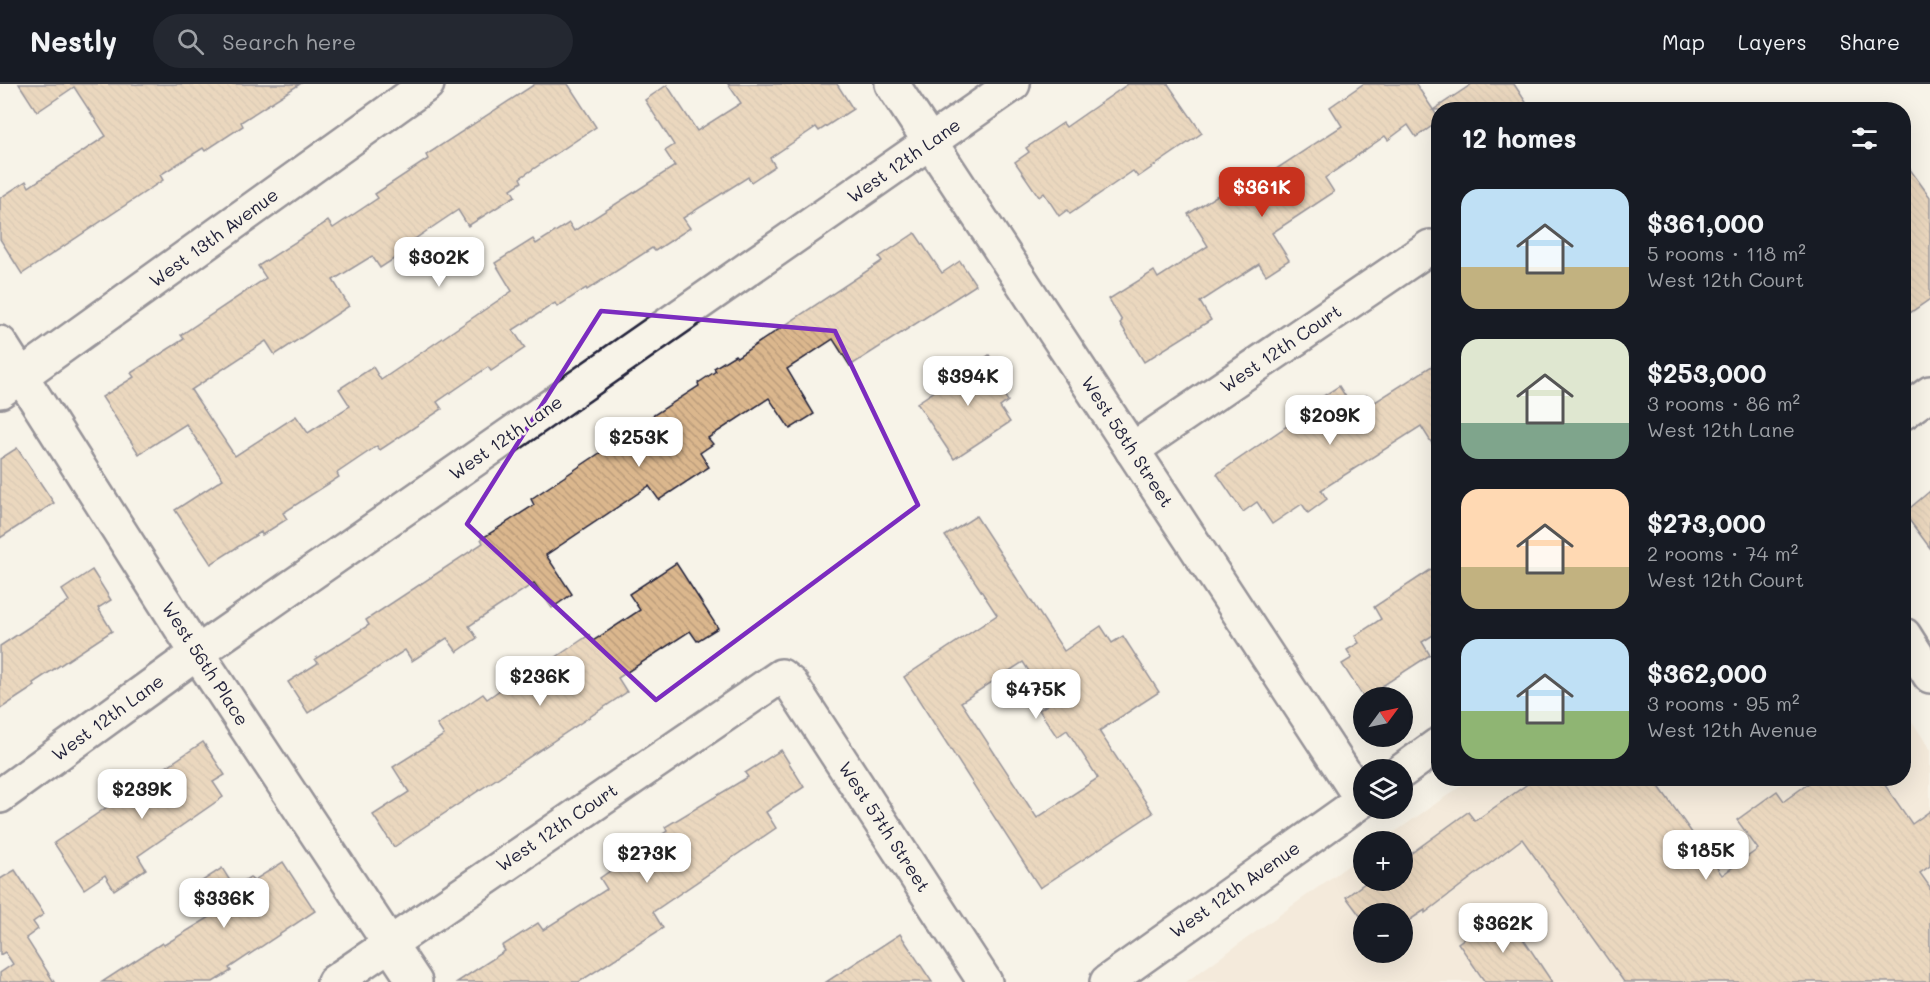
<!DOCTYPE html>
<html lang="en">
<head>
<meta charset="utf-8">
<style>
  :root { --surface:#171b24; --page:#242831; --text:#f1f3f6; --muted:#9ea1a6; --line:#363941; --accent:#c8321e }
  body { margin:0; font-family:Mali,sans-serif; background:var(--page); color:var(--text); height:100vh; display:flex; flex-direction:column; font-size:22px; white-space:nowrap }
  * { box-sizing:border-box; margin:0 }
  p { font-size:20px; color:var(--muted) }
  .icon { flex:none; width:33px; height:33px; fill:none; stroke:currentColor; stroke-width:2; stroke-linecap:round; stroke-linejoin:round }
  .map { position:relative; flex:1; overflow:hidden }
  .panel { position:absolute; left:1431px; top:18px; width:480px; height:684px; display:flex; flex-direction:column; background:var(--surface); border-radius:24px; box-shadow:0 6px 24px #0002 }
  .panel>* { flex:none }
  .needle { width:39px; rotate:57deg }
  .fabs { position:absolute; left:1353px; top:603px; display:grid; gap:12px }
  .fabs a { display:grid; place-items:center; width:60px; height:60px; border-radius:50%; background:var(--surface); box-shadow:0 6px 24px #0002; font-size:30px }
  .price { position:absolute; translate:-50% -51px; padding:0 14px; border-radius:12px; background:#fff; color:#222; font-size:20px; line-height:39px; filter:drop-shadow(0 2px 3px #0008) }
  .price::after { content:''; position:absolute; left:50%; top:36px; width:18px; height:14px; margin-left:-9px; background:inherit; clip-path:polygon(0 0,100% 0,50% 100%) }
  .price.current { background:var(--accent); color:#fff }
  ul { padding:0; list-style:none }
  li { display:flex; align-items:center; gap:18px; height:150px; padding:0 30px }
  li span { display:grid; place-items:center; flex:none; width:168px; height:120px; border-radius:18px; color:#555 }
  li>.icon { margin-inline-start:auto }
  span .icon { width:72px; height:72px; fill:#fffc; stroke-width:1 }
  li b { font-size:26px }
  h2 { display:flex; justify-content:space-between; align-items:center; height:72px; padding:0 30px; font-size:26px }
  header { display:flex; align-items:center; gap:36px; box-sizing:border-box; height:84px; padding:0 30px; background:var(--surface); border-bottom:2px solid var(--line) }
  header strong { font-size:28px }
  nav { display:flex; gap:33px; margin-inline-start:auto; font-size:21px }
  .search { width:420px; height:54px; background:var(--page); display:flex; align-items:center; gap:15px; box-sizing:border-box; padding:0 21px; border-radius:33px; color:var(--muted); font-size:22px }
  .map>svg:first-child { display:block }
  .built { fill:#efe1cd; fill-rule:evenodd }
  .building { fill:url(#building-back-hatch); stroke:#22223b; stroke-width:1.5; fill-rule:evenodd }
  .lines { fill:none; stroke-linecap:round; stroke-linejoin:round }
  .minor-casing { stroke:#22223b; stroke-width:38 }
  .major-casing { stroke:#22223b; stroke-width:38 }
  .minor { stroke:#f7f3e8; stroke-width:33 }
  .major { stroke:#f7f3e8; stroke-width:33 }
  .marked { fill:none; stroke:#7b2cbf; stroke-width:4.5; stroke-linejoin:round }
  .labels { text-anchor:middle; stroke-width:5; stroke-linejoin:round; paint-order:stroke }
  .street-label { font-size:18px; fill:#22223b; stroke:#f7f3e8 }
</style>
</head>
<body>
<header>
<strong>Nestly</strong>
<div class="search"><svg class="icon" aria-label="search" viewBox="0 0 24 24"><circle cx="10" cy="10" r="6"/><path d="M15 15l6 6"/></svg>Search here</div>
<nav><a>Map</a><a>Layers</a><a>Share</a></nav>
</header>
<div class="map">
<svg width="1930" height="898" viewBox="0 0 1930 898">
  <defs>
    <pattern id="building-back-hatch" width="6" height="6" patternUnits="userSpaceOnUse" patternTransform="scale(1.5)"><rect width="6" height="6" fill="#dbb78d"/><path d="M-1 5l2 2M0 0l6 6M5-1l2 2" fill="none" stroke="#bc9d7b"/></pattern>
  </defs>
  <rect width="100%" height="100%" fill="#f7f3e8"/>
  <filter id="ink" filterUnits="userSpaceOnUse"><feTurbulence type="fractalNoise" baseFrequency=".0167" numOctaves="2"/><feDisplacementMap in="SourceGraphic" scale="12" xChannelSelector="R" yChannelSelector="G"/><feConvolveMatrix kernelMatrix="1 2 1 2 8 2 1 2 1" color-interpolation-filters="sRGB"/></filter>
  <g filter="url(#ink)">
    <path class="built" d="M 1904,625 L 1930,665 L 1930,898 L 1186,898 L 1363,771 L 1364,796 L 1402,796 L 1402,758 L 1382,757 L 1471,695 L 1904,694 ZM 1364,830 L 1402,830 L 1402,868 L 1364,868 Z"/>
    <g class="building">
      <path d="M 19,0 L 300,0 L 241,38 L 243,42 L 205,67 L 203,64 L 160,91 L 163,96 L 22,190 L 0,155 L 0,114 L 26,97 L 29,103 L 106,52 L 74,3 L 37,28 Z"/>
      <path d="M 535,0 L 568,0 L 596,43 L 520,94 L 522,98 L 511,105 L 515,112 L 468,142 L 458,126 L 400,165 L 403,169 L 380,184 L 372,172 L 333,196 L 349,222 L 275,271 L 266,257 L 191,306 L 235,372 L 296,332 L 308,349 L 350,322 L 339,305 L 373,283 L 381,296 L 512,207 L 495,179 L 533,155 L 536,160 L 569,139 L 574,147 L 675,82 L 665,67 L 674,61 L 645,16 L 667,1 L 697,47 L 741,19 L 728,0 L 837,0 L 853,25 L 819,47 L 816,43 L 770,74 L 775,82 L 751,98 L 748,93 L 683,134 L 690,144 L 655,167 L 652,164 L 587,206 L 586,204 L 557,223 L 555,219 L 513,246 L 525,264 L 491,287 L 488,283 L 437,318 L 442,325 L 380,366 L 377,362 L 337,389 L 339,393 L 283,429 L 287,435 L 262,451 L 261,448 L 211,480 L 175,426 L 223,395 L 186,340 L 139,370 L 102,313 L 134,293 L 131,289 L 184,255 L 181,251 L 266,194 L 258,182 L 328,137 L 333,144 L 378,114 L 375,110 L 428,75 L 426,71 Z"/>
      <path d="M 1128,0 L 1168,0 L 1202,49 L 1138,93 L 1133,87 L 1070,130 L 1067,126 L 1059,132 L 1044,109 L 1039,113 L 1015,78 L 1029,68 L 1026,64 L 1063,39 L 1066,43 Z"/>
      <path d="M 1363,0 L 1416,0 L 1438,33 L 1438,38 L 1416,53 L 1408,41 L 1388,56 L 1385,52 L 1325,94 L 1334,108 L 1272,149 L 1289,176 L 1266,191 L 1259,180 L 1200,218 L 1211,236 L 1144,278 L 1120,239 L 1122,237 L 1109,215 L 1154,187 L 1158,194 L 1208,162 L 1188,130 L 1238,98 L 1244,106 L 1342,42 L 1330,23 Z"/>
      <path d="M 1472,0 L 1514,0 L 1531,26 L 1433,26 Z"/>
      <path d="M 1904,77 L 1930,113 L 1930,215 L 1904,233 Z"/>
      <path d="M 915,149 L 942,189 L 960,177 L 976,201 L 850,282 L 833,255 L 787,285 L 814,330 L 790,345 L 769,314 L 708,354 L 713,360 L 700,369 L 709,383 L 659,416 L 649,402 L 546,471 L 572,510 L 552,524 L 534,499 L 469,542 L 477,554 L 457,568 L 447,554 L 412,577 L 405,566 L 308,629 L 288,598 L 318,579 L 315,575 L 369,541 L 366,536 L 483,459 L 481,455 L 534,421 L 531,415 L 616,358 L 615,356 L 699,302 L 698,299 L 716,287 L 714,284 L 735,271 L 737,273 L 882,177 L 879,173 Z"/>
      <path d="M 989,271 L 1007,298 L 999,303 L 1008,317 L 1000,323 L 1010,338 L 954,375 L 917,319 Z"/>
      <path d="M 1438,278 L 1438,369 L 1421,342 L 1321,406 L 1327,415 L 1308,429 L 1302,420 L 1272,440 L 1257,418 L 1243,428 L 1217,390 L 1297,335 L 1294,331 L 1339,302 L 1351,321 L 1366,311 L 1372,320 Z"/>
      <path d="M 17,364 L 54,419 L 0,454 L 0,375 Z"/>
      <path d="M 1930,407 L 1930,464 L 1904,429 Z"/>
      <path d="M 976,432 L 1064,567 L 1101,542 L 1112,559 L 1123,552 L 1159,608 L 1099,647 L 1153,729 L 1040,804 L 904,593 L 997,531 L 945,452 ZM 1023,578 L 1050,619 L 1039,626 L 1057,653 L 1067,646 L 1098,694 L 1037,734 L 961,618 Z"/>
      <path d="M 676,479 L 718,544 L 697,557 L 690,547 L 618,594 L 627,608 L 394,763 L 373,731 L 409,708 L 393,683 L 444,651 L 437,641 L 483,610 L 487,615 L 514,596 L 516,600 L 589,551 L 593,557 L 640,526 L 629,510 Z"/>
      <path d="M 1438,481 L 1438,548 L 1422,558 L 1430,571 L 1364,614 L 1342,580 L 1352,574 L 1347,566 L 1359,559 L 1355,552 L 1381,535 L 1374,523 Z"/>
      <path d="M 92,486 L 111,516 L 98,524 L 112,547 L 33,599 L 35,602 L 0,625 L 0,562 L 69,517 L 62,506 Z"/>
      <path d="M 203,658 L 225,691 L 213,698 L 223,713 L 138,772 L 146,785 L 114,806 L 105,791 L 84,805 L 54,759 Z"/>
      <path d="M 781,666 L 804,703 L 766,728 L 776,744 L 653,828 L 663,844 L 579,898 L 457,898 L 505,867 L 502,862 L 538,839 L 543,846 L 607,805 L 600,794 L 667,747 L 665,743 L 748,693 L 745,689 Z"/>
      <path d="M 1536,694 L 1653,694 L 1722,791 L 1758,765 L 1737,736 L 1777,707 L 1784,717 L 1816,694 L 1880,694 L 1912,740 L 1930,727 L 1930,782 L 1920,789 L 1930,803 L 1930,898 L 1624,898 L 1522,755 L 1425,829 L 1425,826 L 1402,841 L 1402,830 L 1364,830 L 1364,837 L 1346,813 L 1369,796 L 1402,796 L 1402,776 L 1468,728 L 1475,737 Z"/>
      <path d="M 283,778 L 315,827 L 229,884 L 231,887 L 213,898 L 102,898 L 162,859 L 164,861 L 210,833 L 190,805 L 222,784 L 234,803 L 250,793 L 253,797 Z"/>
      <path d="M 15,786 L 44,830 L 33,838 L 38,845 L 26,854 L 54,898 L 0,898 L 0,889 L 13,880 L 5,868 L 0,871 L 0,795 Z"/>
      <path d="M 1504,827 L 1532,868 L 1552,898 L 1485,898 L 1458,859 Z"/>
      <path d="M 900,850 L 932,898 L 826,898 Z"/>
    </g>
    <g class="lines">
      <g class="minor-casing">
        <g id="minor">
          <path d="M 892,0 L 1362,716"/>
          <path d="M 0,259 L 197,569 L 415,898"/>
          <path d="M 0,307 L 427,0"/>
          <path d="M 1132,366 L 1430,163"/>
          <path d="M 1904,551 L 1930,592"/>
          <path d="M 0,712 L 197,569 L 1013,0"/>
          <path d="M 334,898 L 781,592 L 791,600 L 985,898"/>
        </g>
      </g>
      <g class="major-casing">
        <g id="major">
          <path d="M 1904,328 L 1930,309"/>
          <path d="M 1402,687 L 1438,661"/>
          <path d="M 1107,898 L 1364,715"/>
        </g>
      </g>
      <use href="#minor" class="minor"/>
      <use href="#major" class="major"/>
    </g>
  </g>
  <path d="M0 0H1930V898H0ZM 601,227 L 835,247 L 918,421 L 656,616 L 467,440 Z" fill="#f7f3e8" fill-opacity=".55" fill-rule="evenodd"/>
  <path class="marked" d="M 601,227 L 835,247 L 918,421 L 656,616 L 467,440 Z"/>
  <g class="labels">
    <g class="street-label">
      <text transform="translate(904 77) rotate(-35)" y="6">West 12th Lane</text>
      <text transform="translate(214 154) rotate(-36)" y="6">West 13th Avenue</text>
      <text transform="translate(1281 265) rotate(-34)" y="6">West 12th Court</text>
      <text transform="translate(506 354) rotate(-35)" y="6">West 12th Lane</text>
      <text transform="translate(1127 358) rotate(57)" y="6">West 58th Street</text>
      <text transform="translate(205 580) rotate(57)" y="6">West 56th Place</text>
      <text transform="translate(108 634) rotate(-36)" y="6">West 12th Lane</text>
      <text transform="translate(884 743) rotate(57)" y="6">West 57th Street</text>
      <text transform="translate(557 744) rotate(-34)" y="6">West 12th Court</text>
      <text transform="translate(1235 806) rotate(-35)" y="6">West 12th Avenue</text>
    </g>
  </g>
</svg>
<div class="fabs">
<a><svg class="needle" viewBox="-14 -14 28 28"><path d="M0-13l5 13h-10z" fill="#e53935"/><path d="M0 13l5-13h-10z" fill="#9ea1a6"/></svg></a>
<a><svg class="icon" aria-label="layers" viewBox="0 0 24 24"><path d="M12 4l9 5-9 5-9-5zM3 14l9 5 9-5"/></svg></a>
<a>+</a>
<a>−</a>
</div>
<b class="price current" style="left:1262px;top:134px">$361K</b>
<b class="price" style="left:439px;top:204px">$302K</b>
<b class="price" style="left:968px;top:323px">$394K</b>
<b class="price" style="left:1330px;top:362px">$209K</b>
<b class="price" style="left:639px;top:384px">$253K</b>
<b class="price" style="left:540px;top:623px">$236K</b>
<b class="price" style="left:1036px;top:636px">$475K</b>
<b class="price" style="left:142px;top:736px">$239K</b>
<b class="price" style="left:1706px;top:797px">$185K</b>
<b class="price" style="left:647px;top:800px">$273K</b>
<b class="price" style="left:224px;top:845px">$336K</b>
<b class="price" style="left:1503px;top:870px">$362K</b>
<section class="panel">
<h2>12 homes<svg class="icon" aria-label="filters" viewBox="0 0 24 24"><path d="M4 7h16M4 17h16"/><circle cx="9" cy="7" r="2"/><circle cx="15" cy="17" r="2"/></svg></h2>
<ul>
<li><span style="background:linear-gradient(#bfe0f5 65%,#c2b280 0)"><svg class="icon" aria-label="home" viewBox="0 0 24 24"><path d="M3 11l9-7 9 7M6 9v11h12V9"/></svg></span><div><b>$361,000</b><p>5 rooms · 118 m²</p><p>West 12th Court</p></div></li>
<li><span style="background:linear-gradient(#dfe7d0 70%,#7fa58c 0)"><svg class="icon" aria-label="home" viewBox="0 0 24 24"><path d="M3 11l9-7 9 7M6 9v11h12V9"/></svg></span><div><b>$253,000</b><p>3 rooms · 86 m²</p><p>West 12th Lane</p></div></li>
<li><span style="background:linear-gradient(#ffd9b3 65%,#c2b280 0)"><svg class="icon" aria-label="home" viewBox="0 0 24 24"><path d="M3 11l9-7 9 7M6 9v11h12V9"/></svg></span><div><b>$273,000</b><p>2 rooms · 74 m²</p><p>West 12th Court</p></div></li>
<li><span style="background:linear-gradient(#bfe0f5 60%,#8fb573 0)"><svg class="icon" aria-label="home" viewBox="0 0 24 24"><path d="M3 11l9-7 9 7M6 9v11h12V9"/></svg></span><div><b>$362,000</b><p>3 rooms · 95 m²</p><p>West 12th Avenue</p></div></li>
</ul>
</section>
</div>
</body>
</html>
